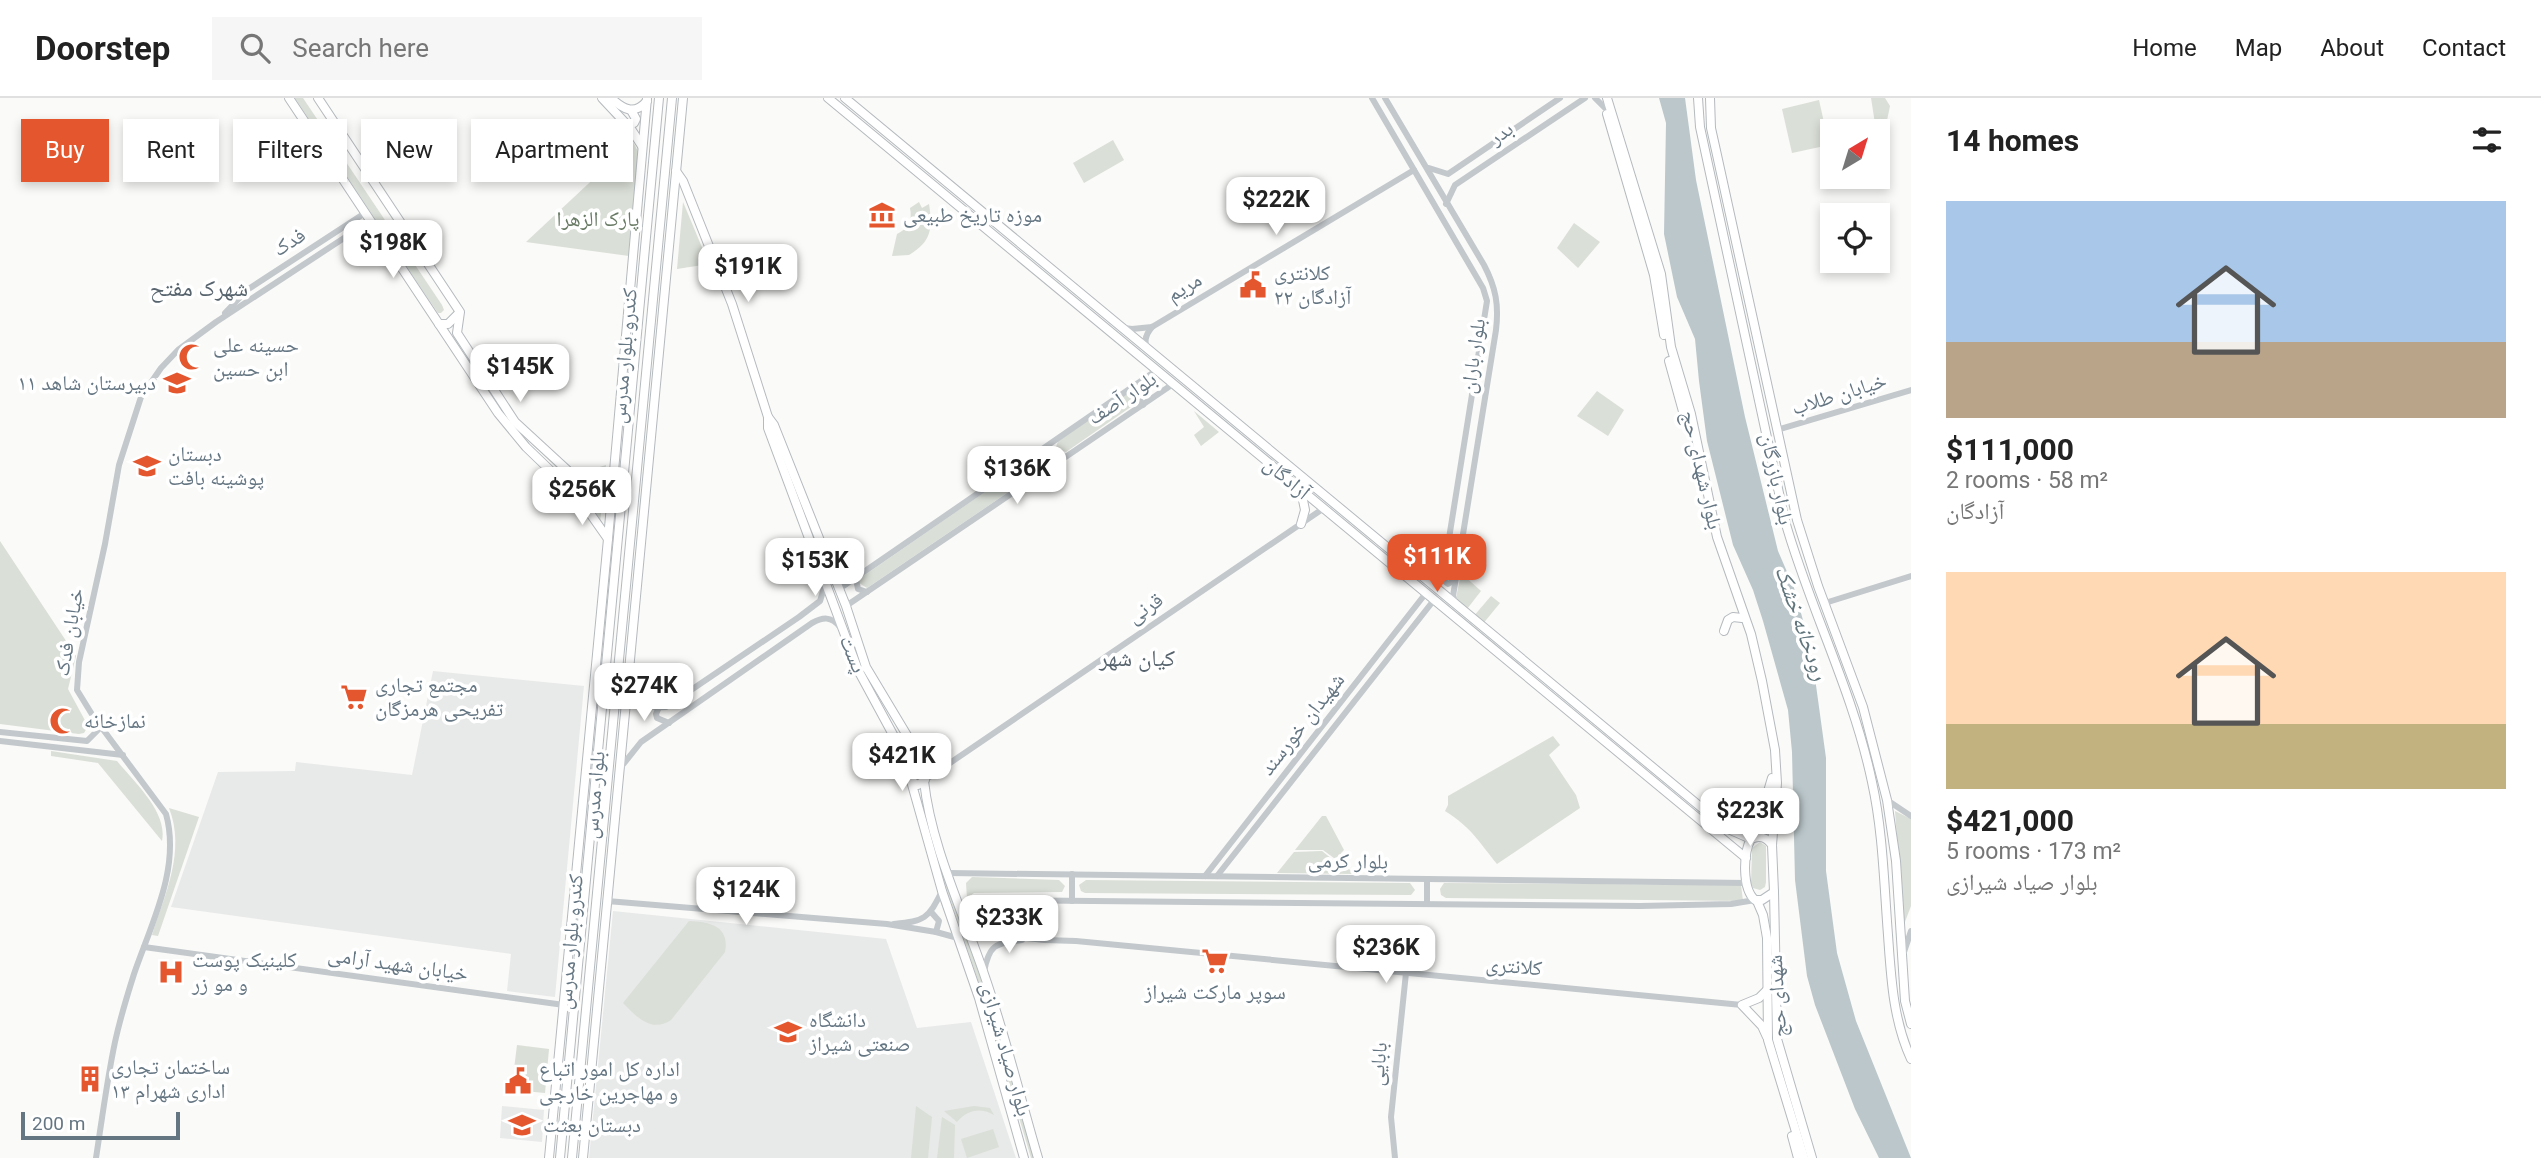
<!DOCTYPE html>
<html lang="en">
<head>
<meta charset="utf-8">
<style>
  :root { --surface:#fff; --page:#f6f6f6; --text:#222; --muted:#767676; --line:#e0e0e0; --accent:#e4572e }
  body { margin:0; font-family:Roboto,"Noto Naskh Arabic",sans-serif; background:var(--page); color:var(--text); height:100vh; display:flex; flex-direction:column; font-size:26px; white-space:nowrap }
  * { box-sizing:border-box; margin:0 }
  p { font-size:23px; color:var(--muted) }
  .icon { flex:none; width:38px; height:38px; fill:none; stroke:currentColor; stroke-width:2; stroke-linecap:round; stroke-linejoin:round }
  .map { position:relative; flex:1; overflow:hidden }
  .side { display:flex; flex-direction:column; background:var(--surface); width:630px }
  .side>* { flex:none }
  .top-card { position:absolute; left:21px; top:21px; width:665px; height:63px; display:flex; gap:14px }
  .needle { width:46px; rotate:38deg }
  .buttons { position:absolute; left:1820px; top:21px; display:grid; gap:14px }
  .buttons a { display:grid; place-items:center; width:70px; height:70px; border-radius:0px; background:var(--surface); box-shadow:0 4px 10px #0003; font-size:35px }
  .scale { position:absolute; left:21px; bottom:18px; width:159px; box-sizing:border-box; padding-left:7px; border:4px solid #657683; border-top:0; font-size:19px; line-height:24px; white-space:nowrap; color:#657683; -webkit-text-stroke:5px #fff; paint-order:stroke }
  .price { position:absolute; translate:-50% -60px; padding:0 16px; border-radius:14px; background:#fff; color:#222; font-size:23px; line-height:46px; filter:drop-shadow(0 2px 4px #0008) }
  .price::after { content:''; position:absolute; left:50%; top:42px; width:21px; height:16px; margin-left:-10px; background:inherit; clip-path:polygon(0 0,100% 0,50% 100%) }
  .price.on { background:var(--accent); color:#fff }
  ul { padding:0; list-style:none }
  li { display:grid; align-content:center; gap:14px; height:371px; padding:0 35px }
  li span { display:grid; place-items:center; height:217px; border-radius:0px; color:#555 }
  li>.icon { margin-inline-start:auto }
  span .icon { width:126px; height:126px; fill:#fffc; stroke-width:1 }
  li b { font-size:30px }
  h2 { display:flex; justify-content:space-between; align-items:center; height:84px; padding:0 35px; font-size:30px }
  .chip { padding:0 24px; border-radius:0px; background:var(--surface); box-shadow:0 4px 10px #0003; font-size:24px; line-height:63px }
  .chip.on { background:var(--accent); color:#fff }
  header { display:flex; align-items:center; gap:42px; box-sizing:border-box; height:98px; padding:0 35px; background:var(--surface); border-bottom:2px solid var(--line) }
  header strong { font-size:33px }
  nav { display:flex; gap:38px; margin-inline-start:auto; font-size:24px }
  .search { width:490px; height:63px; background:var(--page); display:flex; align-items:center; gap:18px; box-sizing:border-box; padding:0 24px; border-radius:0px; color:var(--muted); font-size:26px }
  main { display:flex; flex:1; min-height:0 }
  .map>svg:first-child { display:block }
  .built { fill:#e8e9e9 }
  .green { fill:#dadfd7 }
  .water { fill:#bbc7cb }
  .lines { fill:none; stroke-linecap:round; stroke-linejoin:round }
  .major-casing { stroke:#b5babe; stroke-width:10 }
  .minor { stroke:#c3c8cc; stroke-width:6 }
  .major { stroke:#fff; stroke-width:8 }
  .labels { text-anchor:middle; stroke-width:7; stroke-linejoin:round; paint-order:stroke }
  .street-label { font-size:21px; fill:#657683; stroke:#fff }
  .poi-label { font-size:21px; fill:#657683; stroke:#fff; text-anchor:start }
  .park-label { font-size:21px; fill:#687a64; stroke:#fff }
  .neighbourhood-label { font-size:23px; fill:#57646e; stroke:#fff }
  .water-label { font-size:23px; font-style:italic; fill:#60757c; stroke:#fff }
</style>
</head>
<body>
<header>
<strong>Doorstep</strong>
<div class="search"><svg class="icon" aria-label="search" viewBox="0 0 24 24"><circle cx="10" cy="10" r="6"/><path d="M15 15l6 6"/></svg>Search here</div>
<nav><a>Home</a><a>Map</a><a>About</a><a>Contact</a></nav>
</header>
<main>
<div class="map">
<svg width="1911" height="1060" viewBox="0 0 1911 1060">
  <rect width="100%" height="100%" fill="#fafaf8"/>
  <g class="built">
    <path d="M 433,573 L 584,588 L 555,899 L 507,893 L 511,856 L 171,809 L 218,674 L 295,673 L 296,664 L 412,677 Z"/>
    <path d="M 613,813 L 886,841 L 917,930 L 971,924 L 1016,1060 L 589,1060 Z"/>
    <path d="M 502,1008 L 544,1012 L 542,1044 L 500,1040 Z"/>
  </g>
  <g class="green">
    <path d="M 295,0 L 303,0 L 442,207 L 444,212 L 441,215 L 438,215 L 423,193 Z"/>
    <path d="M 1871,0 L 1885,0 L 1890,8 L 1885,32 L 1876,32 Z"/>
    <path d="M 1819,2 L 1829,47 L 1792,55 L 1782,11 Z"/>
    <path d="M 1113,42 L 1124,62 L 1084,85 L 1073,65 Z"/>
    <path d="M 633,44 L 639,55 L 629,158 L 526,144 Z"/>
    <path d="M 1274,82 L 1281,93 L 1265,105 L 1253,106 L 1238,113 L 1232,107 Z"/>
    <path d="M 683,104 L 709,166 L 677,171 Z"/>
    <path d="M 919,104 L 922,110 L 929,106 C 933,131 931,144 909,157 L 892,158 L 897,136 C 907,131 913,123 910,110 Z"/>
    <path d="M 1574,125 L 1600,144 L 1578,170 L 1557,150 Z"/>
    <path d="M 454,235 L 515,322 L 585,394 L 582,394 L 512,327 L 453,238 Z"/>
    <path d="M 1597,293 L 1624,312 L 1608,338 L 1577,318 Z"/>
    <path d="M 1132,294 L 1137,302 L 1135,306 L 1066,354 L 1058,352 L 1056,349 L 1058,343 L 1125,296 Z"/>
    <path d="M 1194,313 L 1219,334 L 1201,348 L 1194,337 L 1204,329 Z"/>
    <path d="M 1036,361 L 1040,367 L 1035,376 L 867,490 L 859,485 L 859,481 L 1031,362 Z"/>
    <path d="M 606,367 L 600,425 L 589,406 L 598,402 L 601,389 L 581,369 L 593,371 Z"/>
    <path d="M 0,443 L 76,558 L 68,591 L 88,628 L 84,635 L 79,636 L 0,626 Z"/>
    <path d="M 1461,475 L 1481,493 L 1467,511 L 1455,505 Z"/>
    <path d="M 1491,498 L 1500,505 L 1482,527 L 1473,519 Z"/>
    <path d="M 1553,638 L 1560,647 L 1549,657 L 1576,697 L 1580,710 L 1497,766 C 1479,744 1471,729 1445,713 L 1448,707 L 1448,698 Z"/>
    <path d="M 51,653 L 117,663 C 134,684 168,714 162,743 L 98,665 L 51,658 Z"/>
    <path d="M 917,698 L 919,698 L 922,702 L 941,764 L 974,858 L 1034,1060 L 1031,1060 L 978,882 L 928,737 Z"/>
    <path d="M 169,710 L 199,719 L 158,838 L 152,837 C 165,796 186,753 169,710 Z"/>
    <path d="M 1895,713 L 1911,721 L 1911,808 L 1903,829 Z"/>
    <path d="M 1322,718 L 1326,718 L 1344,752 L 1341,755 L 1343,761 L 1338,763 L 1323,752 L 1295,752 Z"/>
    <path d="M 1760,744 L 1766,748 L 1766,784 L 1765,789 L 1760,792 L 1753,790 L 1751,785 L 1752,750 Z"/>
    <path d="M 1322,753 L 1337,765 L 1342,764 L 1354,776 L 1277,775 L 1294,754 Z"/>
    <path d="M 972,779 L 1059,782 L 1065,788 L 1062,794 L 974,795 L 967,800 L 966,785 Z"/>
    <path d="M 1086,782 L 1410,785 L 1415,792 L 1411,797 L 1085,795 L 1081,793 L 1079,787 Z"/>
    <path d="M 1444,785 L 1741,787 L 1743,803 L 1446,800 L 1441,797 L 1440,791 Z"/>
    <path d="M 689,823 C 710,824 730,828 725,854 L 671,922 C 651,935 637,919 623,905 Z"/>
    <path d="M 517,947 L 549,951 L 545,995 L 524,993 L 526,972 L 514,971 Z"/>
    <path d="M 916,1008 L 932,1019 L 928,1060 L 911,1060 Z"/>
    <path d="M 974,1008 L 990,1010 L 994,1017 C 980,1009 967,1012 957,1024 L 944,1013 Z"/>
    <path d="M 942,1019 L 955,1027 L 954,1060 L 937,1060 Z"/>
    <path d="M 993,1031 L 999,1049 L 967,1060 L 961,1041 Z"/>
  </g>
  <path class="water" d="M 1659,0 L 1685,0 L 1696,82 L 1745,319 L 1778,453 L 1794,490 L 1811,551 L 1826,660 L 1826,773 L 1837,855 L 1856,923 L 1911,1060 L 1879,1060 L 1855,1011 L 1815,907 L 1807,878 L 1795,782 L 1792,654 L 1788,612 L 1763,523 L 1753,492 L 1733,447 L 1707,343 L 1699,283 L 1695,241 L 1677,199 L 1664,136 L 1666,25 Z"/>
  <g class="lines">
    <g class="major-casing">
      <g id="major">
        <path d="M 289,0 L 498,315 L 526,349 L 580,401 L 608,441"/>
        <path d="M 318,0 L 460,214 L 457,235 L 515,324 L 590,393 C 602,396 605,389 610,380"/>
        <path d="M 602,0 L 631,31 L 642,48"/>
        <path d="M 611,0 C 623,11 634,18 647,3"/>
        <path d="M 828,0 L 1746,760"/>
        <path d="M 845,0 L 1726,730 L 1751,741"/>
        <path d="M 1607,0 L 1661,176 L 1671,249 L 1691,316 L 1717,439 L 1751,536 L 1762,583 L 1775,652 L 1777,685 L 1772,747 L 1774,794 L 1762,802 L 1755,802 C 1742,791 1743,755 1751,741 C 1760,737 1766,739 1772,747"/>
        <path d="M 1698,0 L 1700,29 L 1785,423 C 1810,511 1853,593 1872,684 C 1883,734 1884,786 1888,837 C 1891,879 1893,922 1911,961"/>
        <path d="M 1710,0 L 1711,30 L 1717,57 L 1797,422 L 1818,488 L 1863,609 L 1887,702 L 1896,763 L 1905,903 L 1911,926"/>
        <path d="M 1607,16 L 1654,177 L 1664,237"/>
        <path d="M 628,27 L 634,25 L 636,21 L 631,12"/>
        <path d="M 676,73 L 683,83 L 732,206 L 768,319 L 774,327 L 846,508 L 866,569 L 908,639 L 919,662"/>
        <path d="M 439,226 L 448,226 L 459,215"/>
        <path d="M 1669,263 L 1687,328"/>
        <path d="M 768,319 L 768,330 L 858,572 L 897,644 L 907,669"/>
        <path d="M 1301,426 L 1305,412 L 1301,392"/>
        <path d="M 1724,533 L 1728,522 L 1733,519 L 1742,520"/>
        <path d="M 912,661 L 919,662 L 924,669 L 925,682 L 918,687 L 911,683 L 908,673 L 909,664 Z"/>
        <path d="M 911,683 L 942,793 L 979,900 L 1024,1060"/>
        <path d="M 924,683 C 931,748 963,814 984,876 C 1005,936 1020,999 1038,1060"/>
        <path d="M 1752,728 L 1764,707 L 1772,680"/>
        <path d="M 1774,794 L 1777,941 L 1812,1060"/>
        <path d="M 1757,803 L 1763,817 L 1767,840 L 1768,942 L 1804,1060"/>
        <path d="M 1767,939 L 1762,928 L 1742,907 L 1759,900 L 1767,892"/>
        <path d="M 1792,1038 L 1798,1060"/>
        <path d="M 549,1060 L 608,441 L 647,0"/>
        <path d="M 560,1060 L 659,0"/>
        <path d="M 572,1060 L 672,0"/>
        <path d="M 583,1060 L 683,0"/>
      </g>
    </g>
    <g class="minor">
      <path d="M 1372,0 L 1483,190 L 1487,203 L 1446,459 C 1443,470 1435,478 1423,479"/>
      <path d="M 1385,0 L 1484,167 C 1496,190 1499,207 1496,232 L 1453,498 L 1455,505"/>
      <path d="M 1595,0 L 1605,10"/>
      <path d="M 1429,70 L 1448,76 L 1560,0"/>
      <path d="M 1446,106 L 1455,87 L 1585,0"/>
      <path d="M 225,215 L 247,192 L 365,115"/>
      <path d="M 1124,230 L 1132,231 L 1152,229 L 1414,72"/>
      <path d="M 1149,252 C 1142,244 1147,235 1152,229"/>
      <path d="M 1132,289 L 1143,307"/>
      <path d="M 1777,332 L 1911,292"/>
      <path d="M 1445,466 L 1443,482 L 1448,486 L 1455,482"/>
      <path d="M 856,481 L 858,491 L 867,494"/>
      <path d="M 839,491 L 1157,272"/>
      <path d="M 1825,505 L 1911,478"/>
      <path d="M 846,508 L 1173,286"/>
      <path d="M 627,593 C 639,606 648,610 666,609 L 799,519 L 820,503 L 825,487"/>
      <path d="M 659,609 L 656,616 L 657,620 L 669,625"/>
      <path d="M 0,634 L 87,643 L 101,629"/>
      <path d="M 0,643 L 123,657"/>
      <path d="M 921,663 L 950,664"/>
      <path d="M 621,669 L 641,644 L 812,525 C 823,519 831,518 840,529"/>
      <path d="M 925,682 L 1324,410"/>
      <path d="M 1887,702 L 1911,718"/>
      <path d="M 948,775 L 1747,785"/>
      <path d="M 1072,776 L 1072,803"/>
      <path d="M 1205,778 L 1426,495"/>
      <path d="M 1217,778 L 1434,502"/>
      <path d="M 607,803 L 887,826 L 936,834 L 958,840"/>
      <path d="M 1427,806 L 1427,781"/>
      <path d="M 932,815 L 939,823 L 936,834"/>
      <path d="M 962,815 L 970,805 L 980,802 L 1640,808 L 1731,806 L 1755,802"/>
      <path d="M 894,826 C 925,823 928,821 942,793"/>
      <path d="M 969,833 L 1044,842 L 1076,843 L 1742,907"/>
      <path d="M 144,849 L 564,907"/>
      <path d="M 1904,854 L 1911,833"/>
      <path d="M 984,874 C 989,847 995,845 1022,842"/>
      <path d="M 96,1060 C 102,1021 107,982 115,944 C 120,921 127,898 134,876 C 151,826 181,770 166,716 L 93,618 L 77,592 L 79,564 L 105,446 L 119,367 L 141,299 L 161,270 L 178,252 L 216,224 L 370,123"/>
      <path d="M 1395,1060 L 1391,1019 L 1406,875"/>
    </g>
    <use href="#major" class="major"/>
  </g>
  <defs>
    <g id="museum-bare" transform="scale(2.1)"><path d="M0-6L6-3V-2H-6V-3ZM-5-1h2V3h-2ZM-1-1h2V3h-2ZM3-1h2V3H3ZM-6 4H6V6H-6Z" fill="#e4572e" stroke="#fff" stroke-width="2.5" paint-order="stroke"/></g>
    <g id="civic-bare" transform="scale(2.1)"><path d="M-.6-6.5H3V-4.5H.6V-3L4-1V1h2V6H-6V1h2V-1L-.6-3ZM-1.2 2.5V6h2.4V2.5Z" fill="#e4572e" stroke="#fff" stroke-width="2.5" paint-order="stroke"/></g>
    <g id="mosque-bare" transform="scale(2.1)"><path d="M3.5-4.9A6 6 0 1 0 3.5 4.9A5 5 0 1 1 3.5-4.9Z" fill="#e4572e" stroke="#fff" stroke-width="2.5" paint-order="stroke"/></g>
    <g id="school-bare" transform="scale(2.1)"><path d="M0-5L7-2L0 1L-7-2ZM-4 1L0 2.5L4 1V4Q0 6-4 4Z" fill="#e4572e" stroke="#fff" stroke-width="2.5" paint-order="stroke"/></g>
    <g id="supermarket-bare" transform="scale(2.1)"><path d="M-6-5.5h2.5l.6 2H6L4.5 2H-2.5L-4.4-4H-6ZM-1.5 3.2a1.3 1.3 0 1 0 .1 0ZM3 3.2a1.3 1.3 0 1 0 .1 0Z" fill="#e4572e" stroke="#fff" stroke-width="2.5" paint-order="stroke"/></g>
    <g id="hospital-bare" transform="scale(2.1)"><path d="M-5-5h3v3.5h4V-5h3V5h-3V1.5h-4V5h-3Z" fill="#e4572e" stroke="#fff" stroke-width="2.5" paint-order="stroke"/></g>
    <g id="university-bare" transform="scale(2.1)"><path d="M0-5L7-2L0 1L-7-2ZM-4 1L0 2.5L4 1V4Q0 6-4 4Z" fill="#e4572e" stroke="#fff" stroke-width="2.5" paint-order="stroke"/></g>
    <g id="building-bare" transform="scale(2.1)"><path d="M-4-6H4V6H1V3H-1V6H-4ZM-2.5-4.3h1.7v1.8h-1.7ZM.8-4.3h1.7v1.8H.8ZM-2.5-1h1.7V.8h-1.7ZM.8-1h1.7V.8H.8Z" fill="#e4572e" stroke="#fff" stroke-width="2.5" paint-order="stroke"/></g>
  </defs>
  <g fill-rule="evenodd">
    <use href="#museum-bare" x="882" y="117"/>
    <use href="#civic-bare" x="1253" y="187"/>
    <use href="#mosque-bare" x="192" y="259"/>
    <use href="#school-bare" x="177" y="285"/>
    <use href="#school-bare" x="147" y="368"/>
    <use href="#supermarket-bare" x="354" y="599"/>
    <use href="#mosque-bare" x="63" y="623"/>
    <use href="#supermarket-bare" x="1215" y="863"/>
    <use href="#hospital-bare" x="171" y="874"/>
    <use href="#university-bare" x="788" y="934"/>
    <use href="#building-bare" x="90" y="981"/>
    <use href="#civic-bare" x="518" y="983"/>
    <use href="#school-bare" x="522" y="1027"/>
  </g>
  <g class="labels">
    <g class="street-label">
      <text transform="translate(1501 35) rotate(-34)" y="7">بدر</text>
      <text transform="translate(289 144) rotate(-33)" y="7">فدک</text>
      <text transform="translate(1184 189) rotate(-31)" y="7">مریم</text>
      <text transform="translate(624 258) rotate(-85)" y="7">کندرو بلوار مدرس</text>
      <text transform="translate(1473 258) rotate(-82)" y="7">بلوار باران</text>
      <text transform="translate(1839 296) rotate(-17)" y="7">خیابان طلاب</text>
      <text transform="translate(1122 300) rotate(-34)" y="7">بلوار آصف</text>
      <text transform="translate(1702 372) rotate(77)" y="7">بلوار شهدای حج</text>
      <text transform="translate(1287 380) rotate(40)" y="7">آزادگان</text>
      <text transform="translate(1777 381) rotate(78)" y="7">بلوار بازرگان</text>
      <text transform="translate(1145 510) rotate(-34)" y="7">قرنی</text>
      <text transform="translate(69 534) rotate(-80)" y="7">خیابان فدک</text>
      <text transform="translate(853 556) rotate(68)" y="7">پست</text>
      <text transform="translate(1302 626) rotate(-52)" y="7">شهیدان خورسند</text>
      <text transform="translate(594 697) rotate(-85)" y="7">بلوار مدرس</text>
      <text transform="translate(1348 763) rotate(1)" y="7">بلوار کرمی</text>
      <text transform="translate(570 844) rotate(-85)" y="7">کندرو بلوار مدرس</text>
      <text transform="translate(398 866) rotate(8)" y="7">خیابان شهید آرامی</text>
      <text transform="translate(1514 868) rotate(5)" y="7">کلانتری</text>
      <text transform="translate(1777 898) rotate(-93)" y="7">شهدای حج</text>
      <text transform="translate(1006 951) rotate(74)" y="7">بلوار صیاد شیرازی</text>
      <text transform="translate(1378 966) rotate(-85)" y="7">بابایی</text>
    </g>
    <g class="poi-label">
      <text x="903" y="124">موزه تاریخ طبیعی</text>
      <text x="1274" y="182">کلانتری<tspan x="1274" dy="24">۲۲ آزادگان</tspan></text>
      <text x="213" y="254">حسینه علی<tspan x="213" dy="24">ابن حسین</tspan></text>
      <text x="156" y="292" text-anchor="end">دبیرستان شاهد ۱۱</text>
      <text x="168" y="363">دبستان<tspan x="168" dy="24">پوشینه بافت</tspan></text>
      <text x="375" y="594">مجتمع تجاری<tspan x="375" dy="24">تفریحی هرمزگان</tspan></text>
      <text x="84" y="630">نمازخانه</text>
      <text x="192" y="869">کلینیک پوست<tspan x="192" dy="24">و مو زر</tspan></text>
      <text x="1215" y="901" text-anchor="middle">سوپر مارکت شیراز</text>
      <text x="809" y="929">دانشگاه<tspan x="809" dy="24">صنعتی شیراز</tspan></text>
      <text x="111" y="976">ساختمان تجاری<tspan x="111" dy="24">اداری شهرام ۱۳</tspan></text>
      <text x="539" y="978">اداره کل امور اتباع<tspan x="539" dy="24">و مهاجرین خارجی</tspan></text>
      <text x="543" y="1034">دبستان بعثت</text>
    </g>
    <g class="park-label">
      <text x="598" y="128">پارک الزهرا</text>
    </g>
    <g class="neighbourhood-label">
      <text x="199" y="198">شهرک مفتح</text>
      <text x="1137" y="568">کیان شهر</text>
    </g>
    <g class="water-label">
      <text transform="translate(1802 525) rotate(71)" y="8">رودخانه خشک</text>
    </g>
  </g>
</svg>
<div class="buttons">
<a><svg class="needle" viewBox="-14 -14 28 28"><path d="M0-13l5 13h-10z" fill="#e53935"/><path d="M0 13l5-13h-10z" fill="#767676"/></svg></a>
<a><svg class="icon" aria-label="locate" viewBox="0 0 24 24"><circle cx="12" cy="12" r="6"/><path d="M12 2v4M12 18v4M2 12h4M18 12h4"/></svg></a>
</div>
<div class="scale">200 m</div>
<b class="price" style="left:1276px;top:139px">$222K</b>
<b class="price" style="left:393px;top:182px">$198K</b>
<b class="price" style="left:748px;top:206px">$191K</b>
<b class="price" style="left:520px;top:306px">$145K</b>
<b class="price" style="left:1017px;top:408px">$136K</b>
<b class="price" style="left:582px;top:429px">$256K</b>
<b class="price on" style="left:1437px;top:496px">$111K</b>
<b class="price" style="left:815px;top:500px">$153K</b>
<b class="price" style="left:644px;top:625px">$274K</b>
<b class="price" style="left:902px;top:695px">$421K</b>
<b class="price" style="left:1750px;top:750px">$223K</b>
<b class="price" style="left:746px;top:829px">$124K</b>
<b class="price" style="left:1009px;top:857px">$233K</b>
<b class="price" style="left:1386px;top:887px">$236K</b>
<div class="top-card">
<a class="chip on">Buy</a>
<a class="chip">Rent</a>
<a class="chip">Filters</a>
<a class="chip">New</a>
<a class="chip">Apartment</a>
</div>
</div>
<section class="side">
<h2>14 homes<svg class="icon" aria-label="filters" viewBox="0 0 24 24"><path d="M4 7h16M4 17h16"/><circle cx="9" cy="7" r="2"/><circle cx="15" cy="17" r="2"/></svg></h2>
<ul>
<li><span style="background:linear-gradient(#a9c7e8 65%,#b9a48a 0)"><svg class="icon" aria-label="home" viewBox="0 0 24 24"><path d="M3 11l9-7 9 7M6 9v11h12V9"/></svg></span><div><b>$111,000</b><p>2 rooms · 58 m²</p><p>آزادگان</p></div></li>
<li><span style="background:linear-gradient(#ffd9b3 70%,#c2b280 0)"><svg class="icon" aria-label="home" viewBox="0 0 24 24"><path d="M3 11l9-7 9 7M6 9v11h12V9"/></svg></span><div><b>$421,000</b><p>5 rooms · 173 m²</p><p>بلوار صیاد شیرازی</p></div></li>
</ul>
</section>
</main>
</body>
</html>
